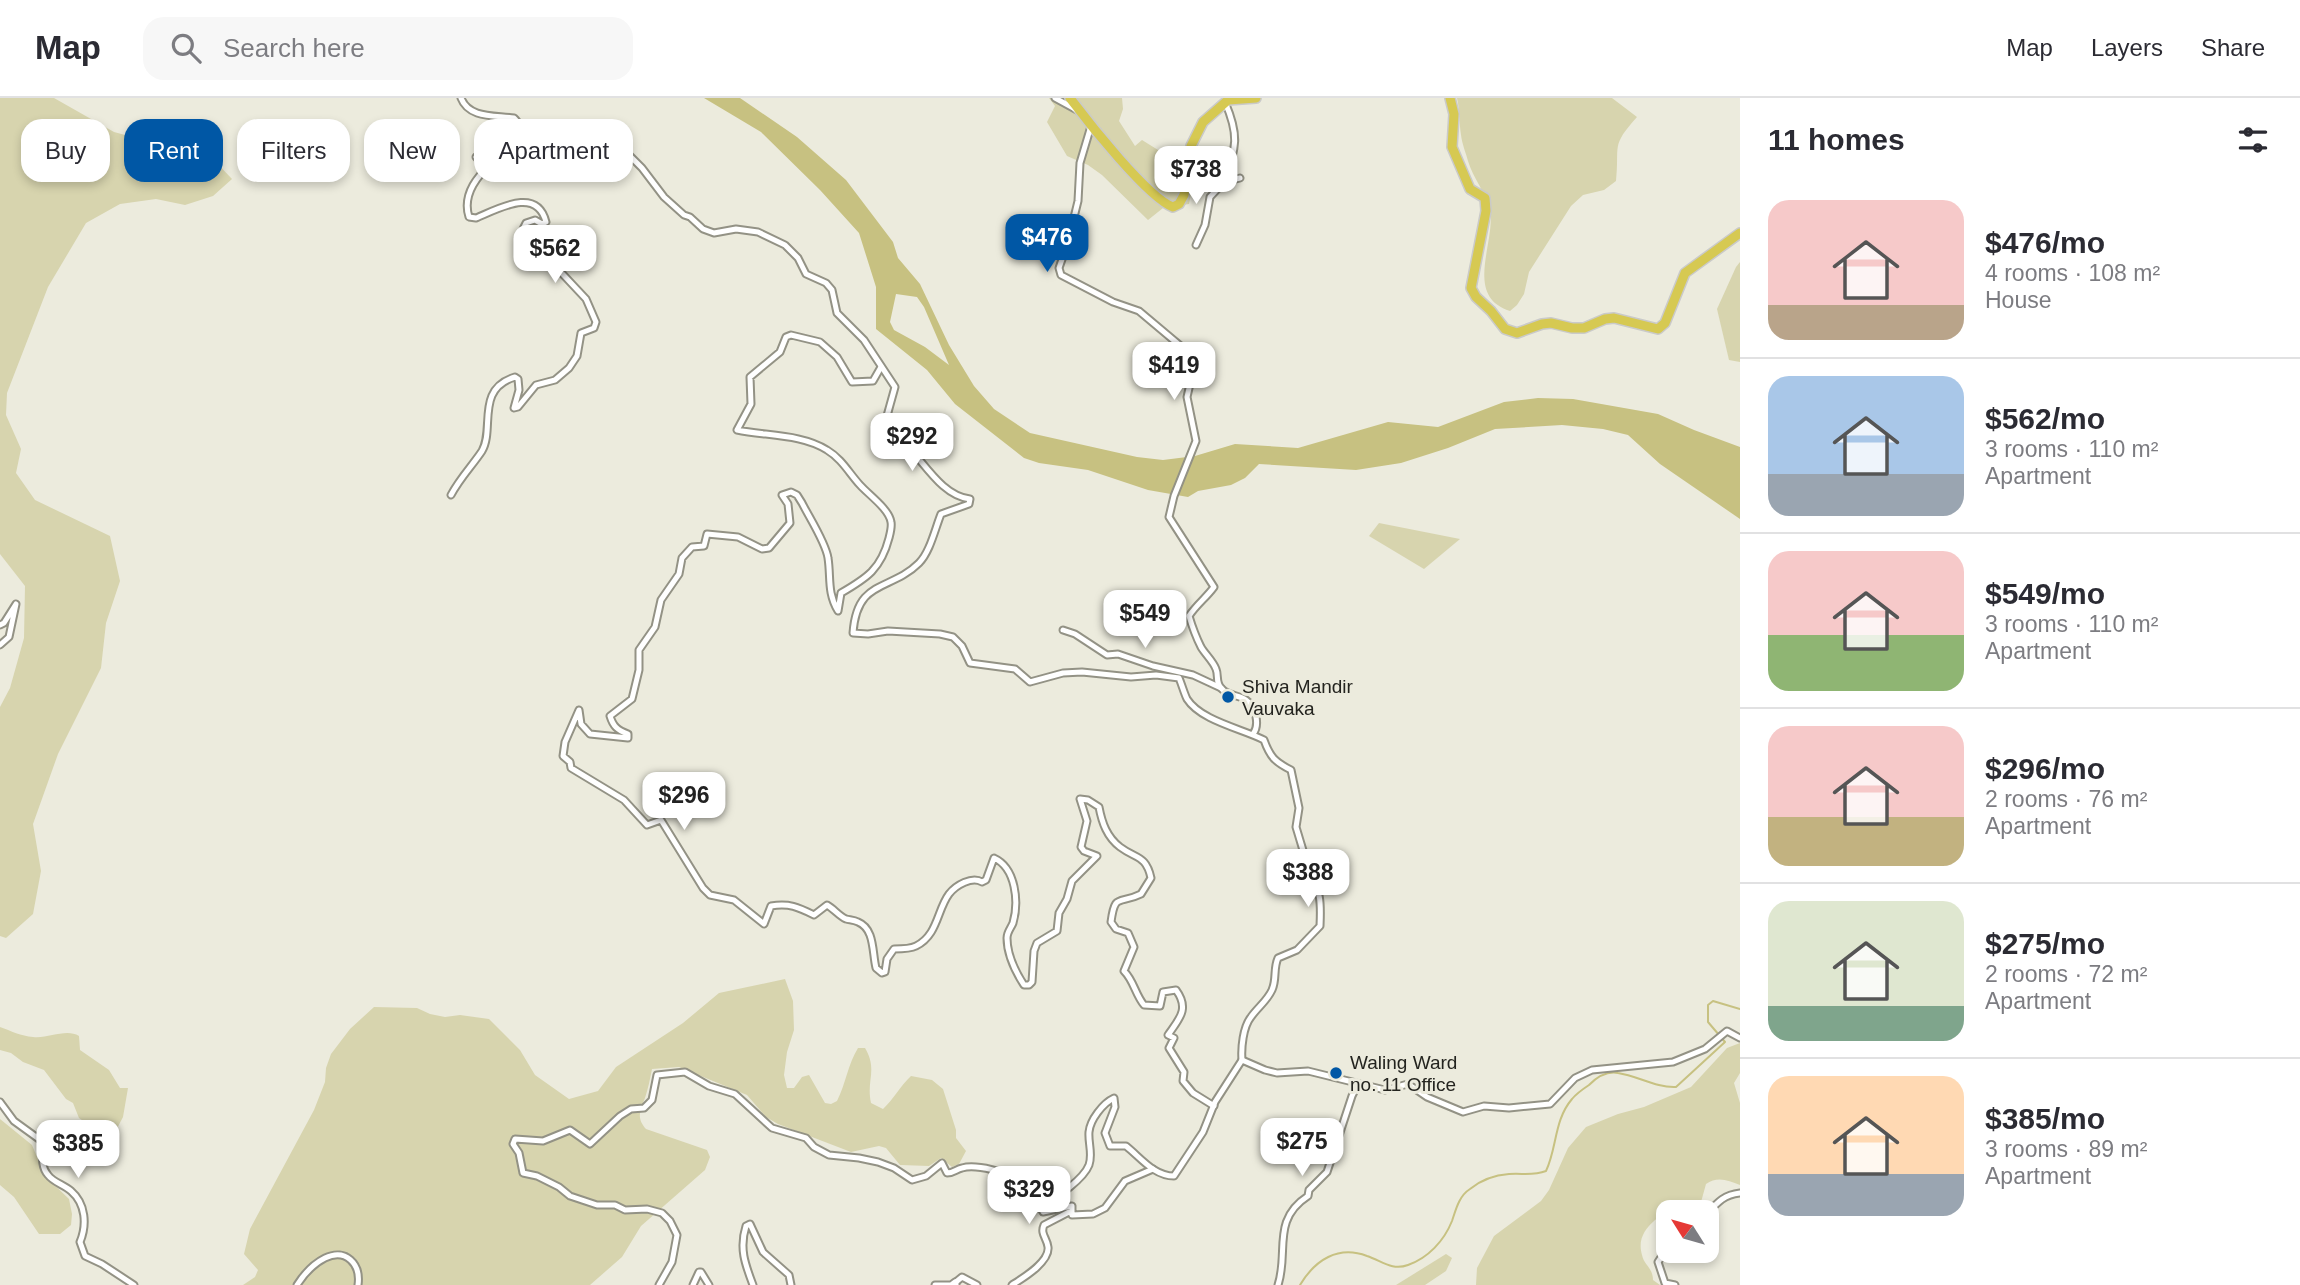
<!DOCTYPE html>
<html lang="en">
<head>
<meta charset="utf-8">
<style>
  :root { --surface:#fff; --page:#f7f7f7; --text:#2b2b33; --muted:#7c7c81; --line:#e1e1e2; --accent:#0057a5 }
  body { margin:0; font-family:Arial,sans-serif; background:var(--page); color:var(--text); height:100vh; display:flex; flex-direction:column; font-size:26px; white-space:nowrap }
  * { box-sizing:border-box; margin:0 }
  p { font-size:23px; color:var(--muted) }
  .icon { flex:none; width:38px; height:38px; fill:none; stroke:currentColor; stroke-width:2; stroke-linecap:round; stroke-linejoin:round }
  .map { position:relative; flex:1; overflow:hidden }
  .drawer { display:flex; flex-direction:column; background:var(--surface); width:560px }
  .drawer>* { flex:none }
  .top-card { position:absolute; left:21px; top:21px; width:665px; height:63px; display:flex; gap:14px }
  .needle { width:46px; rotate:307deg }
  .tools { position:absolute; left:1656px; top:1102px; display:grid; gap:14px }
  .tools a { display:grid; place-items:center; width:63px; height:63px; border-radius:14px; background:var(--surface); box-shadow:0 4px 10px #0003; font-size:35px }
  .price { position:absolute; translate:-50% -60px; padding:0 16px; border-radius:14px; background:#fff; color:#222; font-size:23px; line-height:46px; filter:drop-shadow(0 2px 4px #0008) }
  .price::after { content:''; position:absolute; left:50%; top:42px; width:21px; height:16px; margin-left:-10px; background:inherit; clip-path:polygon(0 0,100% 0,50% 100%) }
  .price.current { background:var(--accent); color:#fff }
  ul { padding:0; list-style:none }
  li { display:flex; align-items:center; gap:21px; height:175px; padding:0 28px }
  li+li { border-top:2px solid var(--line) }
  li span { display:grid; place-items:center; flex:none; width:196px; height:140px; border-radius:21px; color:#555 }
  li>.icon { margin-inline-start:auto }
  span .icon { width:84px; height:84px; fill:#fffc; stroke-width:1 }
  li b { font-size:30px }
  h2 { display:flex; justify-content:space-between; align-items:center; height:84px; padding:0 28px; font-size:30px }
  .tag { padding:0 24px; border-radius:21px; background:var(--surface); box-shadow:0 4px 10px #0003; font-size:24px; line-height:63px }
  .tag.current { background:var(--accent); color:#fff }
  header { display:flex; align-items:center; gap:42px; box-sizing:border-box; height:98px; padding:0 35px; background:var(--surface); border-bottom:2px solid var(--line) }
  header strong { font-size:33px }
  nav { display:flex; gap:38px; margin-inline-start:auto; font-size:24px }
  .search { width:490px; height:63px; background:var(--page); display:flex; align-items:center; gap:18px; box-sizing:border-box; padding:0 24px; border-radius:21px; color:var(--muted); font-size:26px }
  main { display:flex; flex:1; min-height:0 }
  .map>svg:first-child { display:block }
  .green { fill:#d7d4ae }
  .water { fill:#c7c181; fill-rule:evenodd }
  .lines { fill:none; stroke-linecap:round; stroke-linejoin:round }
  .stream { stroke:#c7c181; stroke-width:2 }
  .street-casing { stroke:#939285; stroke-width:9 }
  .highway-casing { stroke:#cacac9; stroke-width:12 }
  .street { stroke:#fff; stroke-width:5 }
  .highway { stroke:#d6c952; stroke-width:9 }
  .poi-dot { fill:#0057a5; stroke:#ecebdd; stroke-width:2.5 }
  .labels { text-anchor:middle; stroke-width:6; stroke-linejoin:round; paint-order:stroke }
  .poi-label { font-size:19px; fill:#24241f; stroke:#ecebdd; text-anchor:start }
</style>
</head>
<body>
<header>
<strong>Map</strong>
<div class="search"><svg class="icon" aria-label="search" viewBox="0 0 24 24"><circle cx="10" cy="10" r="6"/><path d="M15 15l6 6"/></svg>Search here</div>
<nav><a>Map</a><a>Layers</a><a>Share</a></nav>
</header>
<main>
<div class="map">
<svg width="1740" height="1187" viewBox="0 0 1740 1187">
  <rect width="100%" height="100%" fill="#ecebdd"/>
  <g class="green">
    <path d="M 0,0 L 54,0 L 114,34 L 147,43 L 178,46 L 212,60 L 232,81 L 213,98 L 185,107 L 156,101 L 120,106 L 86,125 L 48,189 L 7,295 L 6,317 L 21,351 L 16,375 L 35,402 L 110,438 L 120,483 L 106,525 L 101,570 L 58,656 L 33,726 L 41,773 L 33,816 L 6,840 L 0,838 L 0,609 L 10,590 L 24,540 L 25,488 L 0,456 Z"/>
    <path d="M 1049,0 L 1122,0 L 1123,11 L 1119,23 L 1135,48 L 1142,42 L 1195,75 L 1189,106 L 1163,110 L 1148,122 L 1102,77 L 1088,67 L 1067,58 L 1047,24 L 1055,8 Z"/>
    <path d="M 1457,0 L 1612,0 L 1637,19 C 1610,49 1620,47 1616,83 L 1604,92 L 1583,97 L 1571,108 L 1529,174 L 1524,196 L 1517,207 L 1510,213 C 1463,198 1496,145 1490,112 C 1486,95 1473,80 1468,63 C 1466,55 1462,46 1461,37 C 1459,24 1460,13 1457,0 Z"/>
    <path d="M 1740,164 L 1740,264 L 1729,262 L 1717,211 L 1736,169 Z"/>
    <path d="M 1379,425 L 1460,441 L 1424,471 L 1369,438 Z"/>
    <path d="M 785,881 L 793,903 L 794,932 L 787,954 L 784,977 L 787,990 L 794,990 L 802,979 L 809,977 L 825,1005 L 831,1006 L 837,1003 C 846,985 848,966 858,950 L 865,950 C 878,972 866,982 871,1005 L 883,1011 C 894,1001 900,988 911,978 L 932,982 L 943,991 L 956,1032 L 956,1040 L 966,1053 L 959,1066 L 952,1069 L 941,1060 L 929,1068 L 900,1067 L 886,1050 L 879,1048 L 851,1054 L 778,1026 L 766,1019 L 747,997 L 679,969 L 652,971 C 650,981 648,991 645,1000 C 640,1012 636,1020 646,1031 L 707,1052 L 710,1059 L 705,1072 L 641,1128 L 622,1159 L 590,1187 L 243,1187 L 255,1179 L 258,1172 L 244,1156 L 250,1131 L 314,1012 L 325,984 L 326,970 L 331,956 L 350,931 L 374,909 L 417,910 L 430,916 L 445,919 L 460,917 L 489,921 L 520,952 L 535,977 L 569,1001 L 598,993 L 616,969 L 683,925 L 719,895 Z"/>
    <path d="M 0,929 C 11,933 21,938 33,939 C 48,941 66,930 79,938 L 80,952 L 109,972 L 120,990 L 128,990 L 123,1019 L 113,1038 L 92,1029 L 79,1020 L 73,1005 L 66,1001 L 44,972 L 23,964 L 11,955 L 0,952 Z"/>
    <path d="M 1740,945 L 1740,975 L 1734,985 L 1740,1005 L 1740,1087 C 1728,1082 1717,1078 1706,1086 L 1698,1115 L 1691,1115 L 1688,1104 L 1681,1103 C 1663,1117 1634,1130 1642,1157 C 1644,1167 1653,1170 1653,1182 L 1660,1187 L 1476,1187 L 1477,1170 L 1494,1138 L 1541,1103 L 1549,1092 L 1568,1050 L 1586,1029 L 1618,1016 L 1644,1009 L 1691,989 L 1727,950 Z"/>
    <path d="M 0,1021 L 32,1047 L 45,1078 L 69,1101 L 72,1116 L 71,1127 L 60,1136 L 39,1136 L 14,1099 L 0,1087 Z"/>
    <path d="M 1446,1156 L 1452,1160 L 1446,1173 L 1425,1187 L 1396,1187 Z"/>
  </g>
  <path class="water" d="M 704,0 L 740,0 L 797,39 L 846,82 L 893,144 L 898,160 L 920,186 L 949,247 L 974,288 L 994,311 L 1030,335 L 1137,359 L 1163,362 L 1195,358 L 1235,346 L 1298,350 L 1388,324 L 1438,329 L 1504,304 L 1538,300 L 1573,301 L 1658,316 L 1694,332 L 1740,349 L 1740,421 L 1660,366 L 1628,337 L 1603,331 L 1562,327 L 1495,331 L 1448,350 L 1401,365 L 1356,372 L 1259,366 L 1245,380 L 1231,387 L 1198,393 L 1188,399 L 1148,392 L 1088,372 L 1039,365 L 1024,360 L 955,306 L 927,272 L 876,231 L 876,189 L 859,135 L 820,92 L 761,34 ZM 896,196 L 917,199 L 924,209 L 949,267 L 925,249 L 894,232 L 890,224 Z"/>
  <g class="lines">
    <path class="stream" d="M 1300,1187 C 1315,1162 1338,1147 1367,1158 C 1382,1163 1392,1173 1408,1167 C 1428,1160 1444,1143 1452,1123 C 1456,1111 1459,1098 1470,1091 C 1481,1082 1495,1077 1509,1076 C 1523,1075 1533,1078 1546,1073 C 1557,1050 1554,1022 1572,1001 C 1576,996 1583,991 1589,987 C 1597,979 1607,973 1618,975 C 1638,978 1656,990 1676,989 L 1725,944 L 1708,924 L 1708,907 L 1713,903 L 1740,911"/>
    <g class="street-casing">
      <g id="street">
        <path d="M 461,0 C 469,21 496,17 514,20 C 519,25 524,33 529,38 C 548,56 575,35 594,30 L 620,48 L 642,70 L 664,99 L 684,117 L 690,119 L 703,131 L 714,135 L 736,131 L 758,134 L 785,147 L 798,160 L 806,176 L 826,185 L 832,192 L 837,215 L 864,242 L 895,289 L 885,325 L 886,331 C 916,344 934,397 970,401 L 969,406 L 941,416 C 935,431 930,454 919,465 C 890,494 857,480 853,535 L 868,536 L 888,533 L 940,536 L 953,539 L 962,548 L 970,565 L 1015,571 L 1030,584 L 1063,575 L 1082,574 L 1131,579 L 1156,577 L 1179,580 C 1182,587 1184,595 1187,601 C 1201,623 1243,631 1264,642 C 1270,659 1275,664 1291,672 L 1299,710 L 1296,729 L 1305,759 L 1305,774 C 1322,791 1321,805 1320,828 L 1297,852 L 1278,860 C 1273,871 1277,881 1272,892 C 1267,903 1257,910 1251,919 C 1243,929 1241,950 1242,962"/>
        <path d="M 1055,0 L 1077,12"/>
        <path d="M 1225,4 C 1240,39 1236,49 1224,84 L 1240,80"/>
        <path d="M 1091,28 L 1080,65 L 1078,103 L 1068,144 L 1059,170 L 1061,177 L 1113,204 L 1139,213 L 1183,250 L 1192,277 L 1187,299 L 1196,343 L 1174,398 L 1169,419 L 1214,489 C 1206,500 1197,506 1189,518 C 1192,528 1196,539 1201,549 C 1205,556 1213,563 1216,571 C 1219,578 1215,585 1222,591 C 1228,598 1239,597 1246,602 C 1256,609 1260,627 1253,636"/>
        <path d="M 1196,147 L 1205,127 L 1210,99 L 1224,84"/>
        <path d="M 881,269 L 873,283 L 852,284 L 837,259 L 820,244 L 791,237 L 786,239 L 780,254 L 750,279 L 751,306 L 737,332 C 766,338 802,336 827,352 C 842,361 849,375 860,387 C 869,397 889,411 891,424 C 892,429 890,436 889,440 C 881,471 867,480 841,495 L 838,513 C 827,495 831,479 828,460 C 826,445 809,419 802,405 L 797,397 L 791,394 L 782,397 L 788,406 L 790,425 L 769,450 L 762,451 L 738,439 L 707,436 L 704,448 L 692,449 L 682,460 L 679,476 L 661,502 L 655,529 L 639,552 L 639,572 L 632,601 L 610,618 C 613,628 617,632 628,636 L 628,640 L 590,636 L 581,626 L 579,612 L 565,644 L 563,658 L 570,664 L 571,670 L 624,702 L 647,727 L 661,722 L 703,790 L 710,797 L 734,802 L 764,826 L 771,808 C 789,805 798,809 814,817 L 827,807 C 834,811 839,818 846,821 C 850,822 854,822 858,824 C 875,831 872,854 876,870 L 882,875 L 885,874 L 887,861 L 894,851 C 900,851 910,851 916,848 C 938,837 937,812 949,796 C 956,787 972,778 982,784 L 986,782 L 994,760 C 1016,770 1019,804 1013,825 C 1011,830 1007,834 1007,840 C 1007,857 1015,873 1024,887 L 1029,887 L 1032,884 L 1034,853 L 1037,845 L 1057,833 L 1059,815 L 1067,801 L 1072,783 L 1097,758 L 1084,753 L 1081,749 L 1087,723 L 1080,701 L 1088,702 L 1099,709 C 1102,725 1107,739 1120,749 C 1136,761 1146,757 1151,780 L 1141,796 C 1119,807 1115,794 1111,824 L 1116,831 L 1128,835 L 1134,849 L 1124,873 C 1134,883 1135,896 1144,907 L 1160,908 L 1163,894 L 1176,892 C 1190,911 1179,921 1168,937 L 1174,940 L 1169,950 L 1184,974 L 1183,983 L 1193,995 L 1214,1008"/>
        <path d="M 451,397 C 460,380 472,368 482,353 C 495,331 475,291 515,279 L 518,281 L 519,292 L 514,310 L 518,309 L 536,287 L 555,282 L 569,270 L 577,258 L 581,235 L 594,230 L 596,224 L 586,201 L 556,169 L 537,141 L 528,139 L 523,131 L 526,125 L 535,122 L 542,126 L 546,124 C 537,88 498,111 476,120 L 469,119 C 461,94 481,75 497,58 L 478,61 L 476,59 L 505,44 L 529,38"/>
        <path d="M 0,527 L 4,525 L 16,506 L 9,539 L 0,547"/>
        <path d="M 1063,532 L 1075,536 L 1107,557 L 1118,556 L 1153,568 L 1193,577 L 1221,590"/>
        <path d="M 0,1004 L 14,1023 L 43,1044 C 43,1055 40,1068 48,1077 C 53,1084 64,1087 71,1093 C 86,1106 87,1127 80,1144 L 85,1158 L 102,1166 L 134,1187"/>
        <path d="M 1037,1102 L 1043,1114 L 1072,1108 L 1072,1117 L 1093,1116 L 1105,1110 L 1125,1083 L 1153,1071"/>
        <path d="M 1706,1117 C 1717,1105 1723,1097 1740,1095"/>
        <path d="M 1668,1149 L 1658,1164 L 1665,1185 L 1675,1187"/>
        <path d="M 297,1187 C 304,1176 313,1166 325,1160 C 346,1150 361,1166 358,1187"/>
        <path d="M 659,1187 L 672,1164 L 677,1137 L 670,1123 L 662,1115 L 647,1111 L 625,1112 L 615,1107 L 597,1107 L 570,1098 L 559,1089 L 537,1078 L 523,1075 L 519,1055 L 513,1046 L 515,1041 L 543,1043 L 570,1032 L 590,1046 L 620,1018 L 631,1011 L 644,1010 L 652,1002 L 657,977 L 685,974 L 709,988 L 735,996 L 772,1030 L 806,1040 L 814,1049 L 829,1057 L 859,1060 L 878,1064 L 894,1070 L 912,1082 L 926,1078 L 942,1065 L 947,1075 C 954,1075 956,1071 962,1070 C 976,1066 1008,1074 1020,1083 C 1028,1091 1033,1101 1044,1105 C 1058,1100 1084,1080 1089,1067 C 1093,1056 1088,1045 1089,1034 C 1090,1022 1103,1005 1114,1000 L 1115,1009 L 1105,1035 L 1110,1048 L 1126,1048 C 1141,1060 1154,1078 1174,1078 L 1203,1034 L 1215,1004 L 1242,962 L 1265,972 L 1277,975 L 1308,973 L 1385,992 L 1408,986 L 1427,999 L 1463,1014 L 1484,1008 L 1509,1010 L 1550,1006 L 1575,980 L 1592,972 L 1673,964 L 1705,951 L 1727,933 L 1740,940"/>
        <path d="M 693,1187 L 699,1174 L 701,1174 L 709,1187"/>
        <path d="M 753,1187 C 745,1166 739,1150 746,1128 L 750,1126 L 763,1154 L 789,1177 L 791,1187"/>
        <path d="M 935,1187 L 951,1187 L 955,1184"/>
        <path d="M 956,1187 L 956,1184 L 962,1179 L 977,1187"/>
        <path d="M 1012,1187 C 1023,1180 1050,1164 1048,1149 C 1047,1140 1040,1136 1044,1127 L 1069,1114 L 1072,1116"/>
        <path d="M 1278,1187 C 1289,1154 1271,1122 1308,1098 L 1309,1092 L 1327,1074 L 1352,998 L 1358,986"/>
      </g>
    </g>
    <g class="highway-casing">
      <g id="highway">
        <path d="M 1070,0 C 1088,24 1148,100 1173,109 L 1179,106 L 1184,97 L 1191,48 L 1203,24 L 1228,2 L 1256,0"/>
        <path d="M 1450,0 L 1454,16 L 1452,49 L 1470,91 L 1485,100 L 1486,113 L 1471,190 L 1476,199 L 1491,213 L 1505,231 L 1517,235 L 1542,226 L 1551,225 L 1572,230 L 1584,230 L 1605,221 L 1614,220 L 1658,231 L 1665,225 L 1685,175 L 1740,135"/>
      </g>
    </g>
    <use href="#street" class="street"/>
    <use href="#highway" class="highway"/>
  </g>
  <g class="poi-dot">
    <circle cx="1228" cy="599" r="7"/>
    <circle cx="1336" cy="975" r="7"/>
  </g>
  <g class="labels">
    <g class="poi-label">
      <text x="1242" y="595">Shiva Mandir<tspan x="1242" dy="22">Vauvaka</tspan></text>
      <text x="1350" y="971">Waling Ward<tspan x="1350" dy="22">no. 11 Office</tspan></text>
    </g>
  </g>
</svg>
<div class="tools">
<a><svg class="needle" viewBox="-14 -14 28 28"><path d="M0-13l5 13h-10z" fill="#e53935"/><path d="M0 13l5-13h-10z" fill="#7c7c81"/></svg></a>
</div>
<b class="price" style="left:1196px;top:108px">$738</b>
<b class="price current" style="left:1047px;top:176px">$476</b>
<b class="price" style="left:555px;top:187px">$562</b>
<b class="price" style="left:1174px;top:304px">$419</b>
<b class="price" style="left:912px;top:375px">$292</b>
<b class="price" style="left:1145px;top:552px">$549</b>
<b class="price" style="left:684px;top:734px">$296</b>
<b class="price" style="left:1308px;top:811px">$388</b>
<b class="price" style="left:1302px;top:1080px">$275</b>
<b class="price" style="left:78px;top:1082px">$385</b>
<b class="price" style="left:1029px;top:1128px">$329</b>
<div class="top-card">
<a class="tag">Buy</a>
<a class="tag current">Rent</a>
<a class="tag">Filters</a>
<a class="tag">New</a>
<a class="tag">Apartment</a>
</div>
</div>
<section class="drawer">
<h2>11 homes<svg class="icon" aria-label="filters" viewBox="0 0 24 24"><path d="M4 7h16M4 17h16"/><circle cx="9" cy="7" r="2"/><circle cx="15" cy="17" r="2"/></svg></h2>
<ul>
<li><span style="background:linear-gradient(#f6c9c9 75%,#b9a48a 0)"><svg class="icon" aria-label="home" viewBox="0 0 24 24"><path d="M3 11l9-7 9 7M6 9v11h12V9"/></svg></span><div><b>$476/mo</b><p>4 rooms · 108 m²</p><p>House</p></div></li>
<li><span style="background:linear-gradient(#a9c7e8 70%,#9aa5b1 0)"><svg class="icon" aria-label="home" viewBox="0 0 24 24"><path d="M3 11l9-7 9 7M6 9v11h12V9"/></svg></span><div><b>$562/mo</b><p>3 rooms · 110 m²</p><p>Apartment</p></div></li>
<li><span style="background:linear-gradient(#f6c9c9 60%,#8fb573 0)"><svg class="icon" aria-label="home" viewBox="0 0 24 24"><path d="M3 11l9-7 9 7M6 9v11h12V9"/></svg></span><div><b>$549/mo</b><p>3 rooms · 110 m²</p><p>Apartment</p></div></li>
<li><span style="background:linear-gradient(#f6c9c9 65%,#c2b280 0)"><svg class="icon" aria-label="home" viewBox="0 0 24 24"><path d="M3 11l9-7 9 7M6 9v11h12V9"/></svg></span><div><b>$296/mo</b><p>2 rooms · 76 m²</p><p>Apartment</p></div></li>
<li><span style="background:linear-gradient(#dfe7d0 75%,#7fa58c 0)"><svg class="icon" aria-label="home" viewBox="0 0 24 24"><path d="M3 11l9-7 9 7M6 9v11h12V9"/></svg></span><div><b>$275/mo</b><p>2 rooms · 72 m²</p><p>Apartment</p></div></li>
<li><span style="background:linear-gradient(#ffd9b3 70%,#9aa5b1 0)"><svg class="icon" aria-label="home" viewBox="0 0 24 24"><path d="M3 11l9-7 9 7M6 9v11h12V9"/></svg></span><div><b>$385/mo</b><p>3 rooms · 89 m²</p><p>Apartment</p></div></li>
</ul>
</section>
</main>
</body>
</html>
